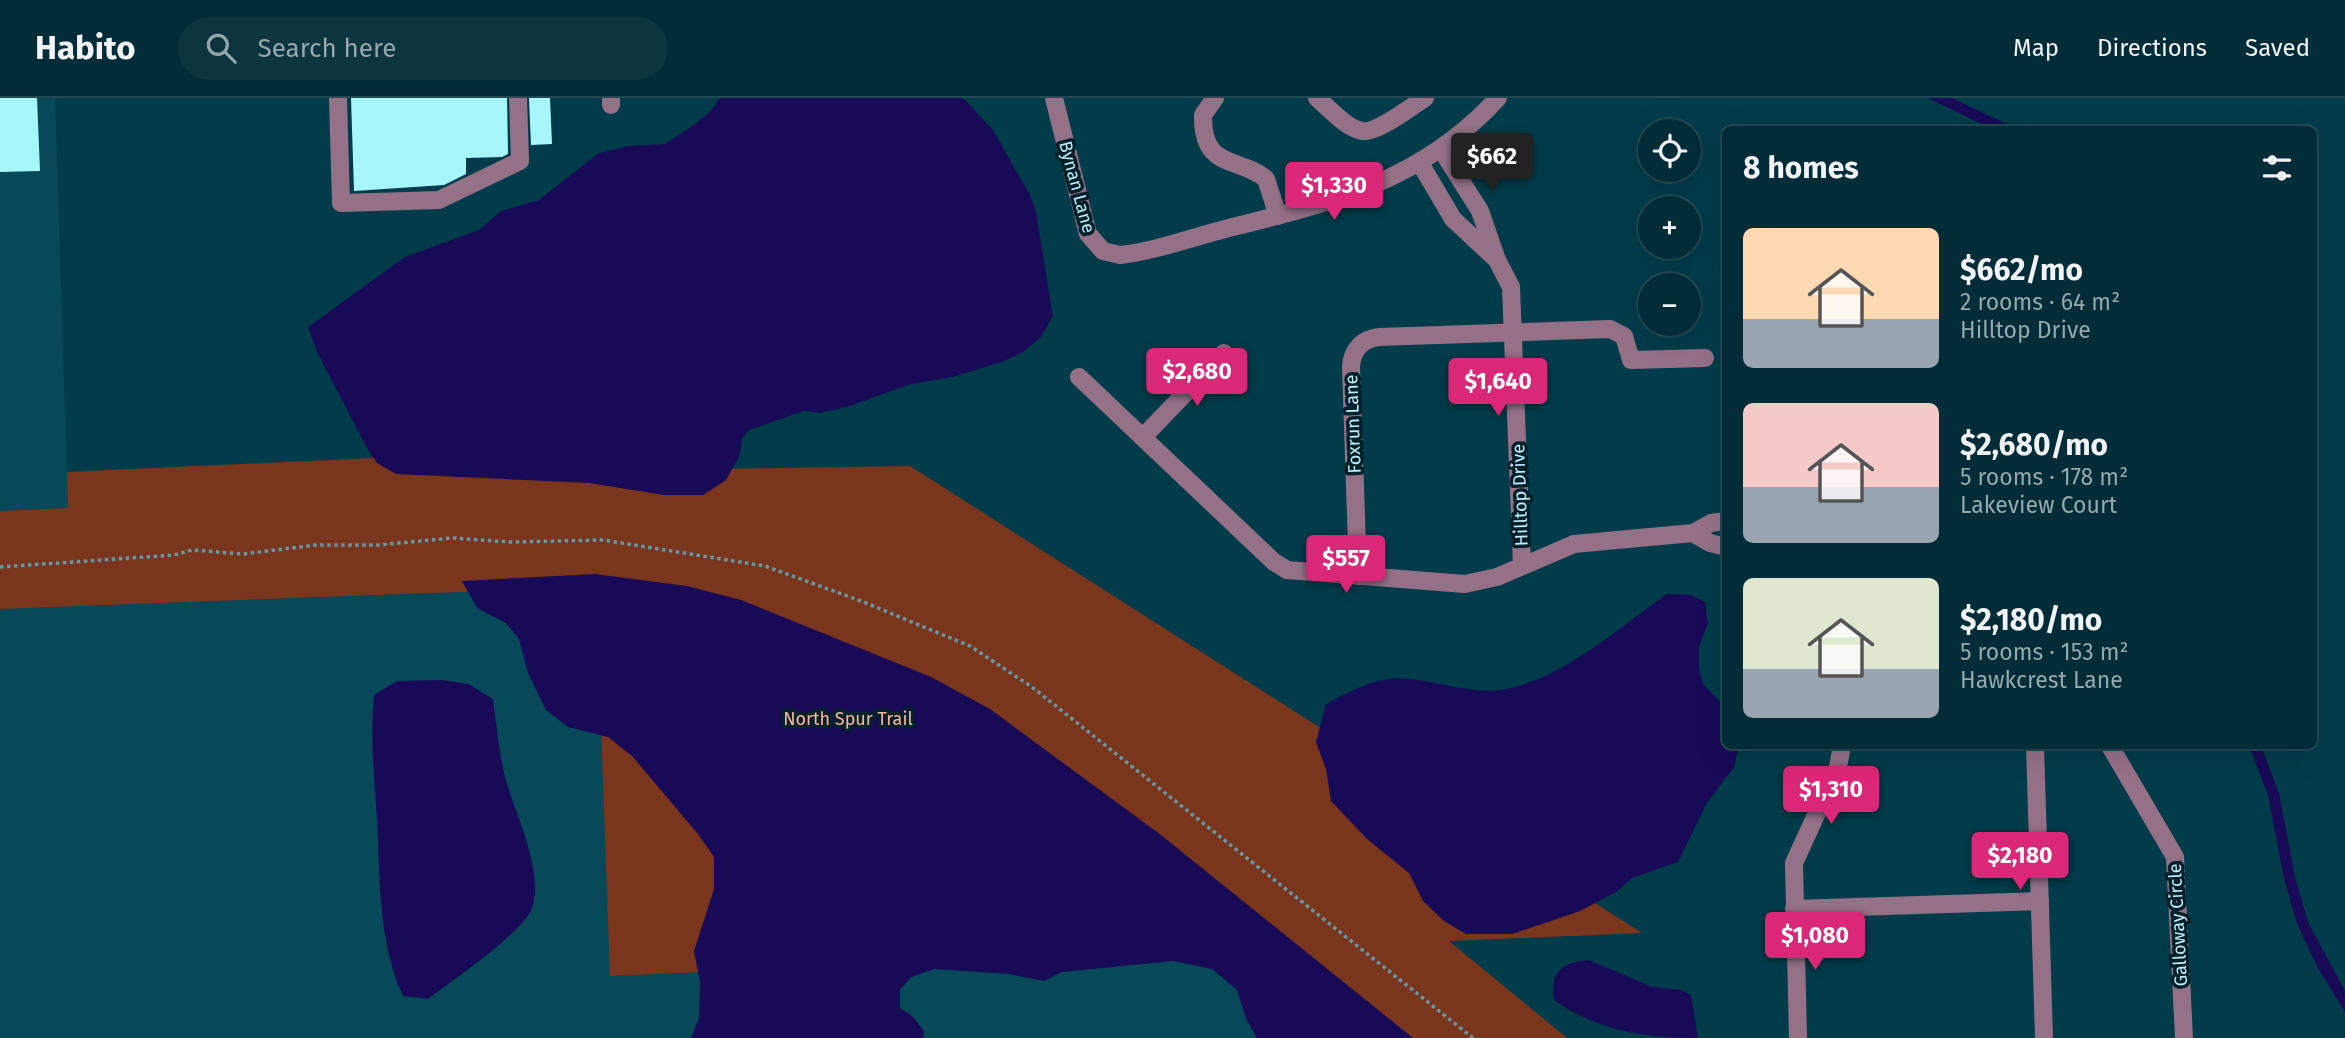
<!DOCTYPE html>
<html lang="en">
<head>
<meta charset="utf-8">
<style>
  :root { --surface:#022d38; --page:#0c3540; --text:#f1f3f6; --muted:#96a8ae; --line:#234953; --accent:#db2777 }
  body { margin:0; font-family:"Fira Sans",sans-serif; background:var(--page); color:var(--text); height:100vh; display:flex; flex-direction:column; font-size:26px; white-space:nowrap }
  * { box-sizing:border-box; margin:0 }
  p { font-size:23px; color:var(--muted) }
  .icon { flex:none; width:38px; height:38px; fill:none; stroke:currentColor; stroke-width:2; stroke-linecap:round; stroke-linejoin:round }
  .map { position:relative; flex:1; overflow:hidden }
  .drawer { position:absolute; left:1722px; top:28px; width:595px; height:623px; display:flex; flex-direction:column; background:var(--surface); border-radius:10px; box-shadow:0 7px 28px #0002,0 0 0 2px var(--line) }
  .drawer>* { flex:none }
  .buttons { position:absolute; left:1638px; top:21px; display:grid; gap:14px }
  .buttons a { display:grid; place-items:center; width:63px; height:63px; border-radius:50%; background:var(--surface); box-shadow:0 7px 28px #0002,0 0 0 2px var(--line); font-size:35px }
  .price { position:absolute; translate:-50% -60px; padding:0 16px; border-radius:7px; background:var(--accent); color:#fff; font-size:23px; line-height:46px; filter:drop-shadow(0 2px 4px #0008) }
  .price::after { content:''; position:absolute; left:50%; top:42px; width:21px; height:16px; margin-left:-10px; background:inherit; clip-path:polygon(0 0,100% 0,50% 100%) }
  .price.active { background:#222; color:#fff }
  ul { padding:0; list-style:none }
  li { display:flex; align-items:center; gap:21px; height:175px; padding:0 21px }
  li span { display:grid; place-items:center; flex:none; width:196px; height:140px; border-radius:10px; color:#555 }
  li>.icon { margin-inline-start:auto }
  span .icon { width:84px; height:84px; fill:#fffc; stroke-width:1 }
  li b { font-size:30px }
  h2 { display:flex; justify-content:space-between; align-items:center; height:84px; padding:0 21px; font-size:30px }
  header { display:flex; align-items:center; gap:42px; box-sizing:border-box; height:98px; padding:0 35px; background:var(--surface); border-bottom:2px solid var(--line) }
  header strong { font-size:33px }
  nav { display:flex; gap:38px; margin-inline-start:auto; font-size:24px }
  .search { width:490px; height:63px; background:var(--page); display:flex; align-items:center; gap:18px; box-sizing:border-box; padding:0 24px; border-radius:38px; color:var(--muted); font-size:26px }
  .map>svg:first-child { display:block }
  .built { fill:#074959 }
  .green { fill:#7a351d }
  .water { fill:#180a57 }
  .building { fill:#a7f7fa }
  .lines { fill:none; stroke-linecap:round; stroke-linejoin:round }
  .path { stroke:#6598a6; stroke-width:3.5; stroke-dasharray:3.5 3.5; stroke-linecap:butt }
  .minor { stroke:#957188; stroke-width:18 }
  .labels { text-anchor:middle; stroke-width:7; stroke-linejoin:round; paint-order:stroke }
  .street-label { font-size:18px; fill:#c2eefc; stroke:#02212a }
  .park-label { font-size:18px; fill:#feb49b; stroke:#02212a }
</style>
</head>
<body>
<header>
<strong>Habito</strong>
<div class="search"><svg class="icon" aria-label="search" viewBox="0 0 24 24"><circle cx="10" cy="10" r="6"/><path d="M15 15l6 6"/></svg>Search here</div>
<nav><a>Map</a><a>Directions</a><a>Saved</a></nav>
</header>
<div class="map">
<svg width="2345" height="940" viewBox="0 0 2345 940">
  <rect width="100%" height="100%" fill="#023c4a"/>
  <g class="built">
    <path d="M 0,0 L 55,0 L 68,410 L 0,413 Z"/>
    <path d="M 597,489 L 644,877 L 1266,850 L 1376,940 L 0,940 L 0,511 Z"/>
  </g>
  <path class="green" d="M 591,350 L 593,373 L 910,368 L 1642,835 L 1449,843 L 1567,940 L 1376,940 L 1266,850 L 610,878 L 596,489 L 0,511 L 0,413 L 68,410 L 67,374 Z"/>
  <g class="water">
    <path d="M 720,0 L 963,0 L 993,32 L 1030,97 L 1036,114 L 1053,218 L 1040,240 L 1023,254 L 1002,264 L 952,279 L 911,286 L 850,308 L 820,315 L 804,313 L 749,332 L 742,340 L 740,357 L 726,382 L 703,397 L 664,397 L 589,385 L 396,376 L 377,365 L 367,350 L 317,254 L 308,229 L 405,159 L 479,132 L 501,113 L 539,102 L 599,55 L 629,48 L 665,46 L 694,27 L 710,14 Z"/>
    <path d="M 1928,0 L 1952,0 L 2017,31 L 1992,31 Z"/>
    <path d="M 595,476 L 687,488 L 741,502 L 931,579 L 990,611 L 1161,737 L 1413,940 L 1257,940 L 1246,921 L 1237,892 L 1212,871 L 1173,863 L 1062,874 L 1044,883 L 1008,876 L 935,871 L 911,879 L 900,892 L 900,910 L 913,919 L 924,933 L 923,940 L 691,940 L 699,920 L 700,884 L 694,853 L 714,791 L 714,759 L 698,736 L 632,658 L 608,639 L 568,629 L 546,612 L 528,575 L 519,541 L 506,525 L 477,510 L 462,483 Z"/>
    <path d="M 1667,496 L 1691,497 L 1705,504 L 1708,525 L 1699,549 L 1699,571 L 1703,586 L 1725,609 L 1726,648 L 1739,648 L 1734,669 L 1707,705 L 1678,764 L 1632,780 L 1616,794 L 1580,813 L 1548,824 L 1512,836 L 1466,836 L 1444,823 L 1423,803 L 1409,775 L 1367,741 L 1331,703 L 1326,671 L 1316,644 L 1326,606 C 1345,596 1368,583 1390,581 C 1430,577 1467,599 1507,591 C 1567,578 1618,530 1667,496 Z"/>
    <path d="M 442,582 L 468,586 L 493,601 C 496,626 499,651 504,675 C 513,712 545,772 532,810 C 524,834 450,884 428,901 L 403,898 C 378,844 380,778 377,720 C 374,679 370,638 374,597 L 397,583 Z"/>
    <path d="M 2249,648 L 2261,648 L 2279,695 L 2295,779 L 2308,824 L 2345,893 L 2345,914 L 2318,870 L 2298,828 L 2284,781 L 2268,697 Z"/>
    <path d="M 1589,862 L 1652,889 L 1681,892 L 1691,897 L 1698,940 C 1645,940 1598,933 1554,902 C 1550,873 1562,864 1589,862 Z"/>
  </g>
  <g class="building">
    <path d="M 0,0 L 37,0 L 40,73 L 0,74 Z"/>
    <path d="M 351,0 L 507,0 L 508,56 L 502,59 L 466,60 L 466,76 L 444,87 L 354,93 Z"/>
    <path d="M 529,0 L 550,0 L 552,46 L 531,47 Z"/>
  </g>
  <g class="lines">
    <path class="path" d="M 0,469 L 174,457 L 192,452 L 243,456 L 316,447 L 378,447 L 452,440 L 511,444 L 603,442 L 765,468 L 861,503 L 970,548 L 1032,589 L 1473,940"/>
    <g class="minor">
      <path d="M 338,0 L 341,105 L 439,102 L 520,63 L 518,0"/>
      <path d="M 611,0 L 611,7"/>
      <path d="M 1054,0 L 1088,136 L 1103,153 L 1120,157 C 1156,153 1193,139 1229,130 C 1334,104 1422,83 1498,0"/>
      <path d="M 1215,0 L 1203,17 C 1202,73 1239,58 1266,81 L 1278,118"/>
      <path d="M 1317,0 C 1329,10 1346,30 1362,33 C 1376,36 1412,8 1425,0"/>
      <path d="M 1441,51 L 1480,113 L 1497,162"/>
      <path d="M 1420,65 L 1453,121 L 1497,162 L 1511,189 L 1522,468"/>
      <path d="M 1079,279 L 1274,464 L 1287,472 L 1465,486 L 1497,479 L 1574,446 L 1693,435 L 1711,425 L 1726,423"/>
      <path d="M 1143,339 L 1224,255"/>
      <path d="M 1693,435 L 1710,445 L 1726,449"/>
      <path d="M 1358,478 L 1351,269 C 1352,252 1362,241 1379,239 L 1610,231 L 1624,238 L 1631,262 L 1705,260"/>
      <path d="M 2035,648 L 2044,940"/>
      <path d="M 2110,648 L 2175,759 L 2184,940"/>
      <path d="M 1794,811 L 2040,803"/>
      <path d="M 1798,940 L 1794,765 L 1838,669 L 1842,648"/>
    </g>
  </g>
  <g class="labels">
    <g class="street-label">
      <text transform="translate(1077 89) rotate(75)" y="6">Bynan Lane</text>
      <text transform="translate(1353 326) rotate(-92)" y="6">Foxrun Lane</text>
      <text transform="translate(1520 397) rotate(-92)" y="6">Hilltop Drive</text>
      <text transform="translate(2178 827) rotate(-93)" y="6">Galloway Circle</text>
    </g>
    <g class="park-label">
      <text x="848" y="627">North Spur Trail</text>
    </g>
  </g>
</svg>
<div class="buttons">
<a><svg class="icon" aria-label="locate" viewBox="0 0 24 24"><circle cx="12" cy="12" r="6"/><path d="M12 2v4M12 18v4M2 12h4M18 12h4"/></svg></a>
<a>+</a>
<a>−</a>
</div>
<b class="price active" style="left:1492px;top:95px">$662</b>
<b class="price" style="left:1334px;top:124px">$1,330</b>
<b class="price" style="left:1197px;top:310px">$2,680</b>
<b class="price" style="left:1498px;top:320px">$1,640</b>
<b class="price" style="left:1346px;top:497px">$557</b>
<b class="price" style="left:1831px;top:728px">$1,310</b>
<b class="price" style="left:2020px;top:794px">$2,180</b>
<b class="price" style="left:1815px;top:874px">$1,080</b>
<section class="drawer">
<h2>8 homes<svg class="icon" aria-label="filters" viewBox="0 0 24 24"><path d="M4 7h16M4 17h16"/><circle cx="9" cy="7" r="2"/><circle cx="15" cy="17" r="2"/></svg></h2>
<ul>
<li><span style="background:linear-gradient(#ffd9b3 65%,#9aa5b1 0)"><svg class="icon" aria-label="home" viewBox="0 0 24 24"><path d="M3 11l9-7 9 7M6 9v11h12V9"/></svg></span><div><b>$662/mo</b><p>2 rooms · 64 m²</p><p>Hilltop Drive</p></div></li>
<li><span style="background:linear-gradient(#f6c9c9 60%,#9aa5b1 0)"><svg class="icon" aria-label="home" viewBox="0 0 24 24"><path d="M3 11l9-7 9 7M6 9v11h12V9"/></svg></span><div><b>$2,680/mo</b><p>5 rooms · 178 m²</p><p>Lakeview Court</p></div></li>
<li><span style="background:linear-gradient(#dfe7d0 65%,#9aa5b1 0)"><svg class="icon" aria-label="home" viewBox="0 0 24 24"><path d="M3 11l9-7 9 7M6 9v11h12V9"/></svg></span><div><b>$2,180/mo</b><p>5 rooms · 153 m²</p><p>Hawkcrest Lane</p></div></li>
</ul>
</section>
</div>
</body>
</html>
